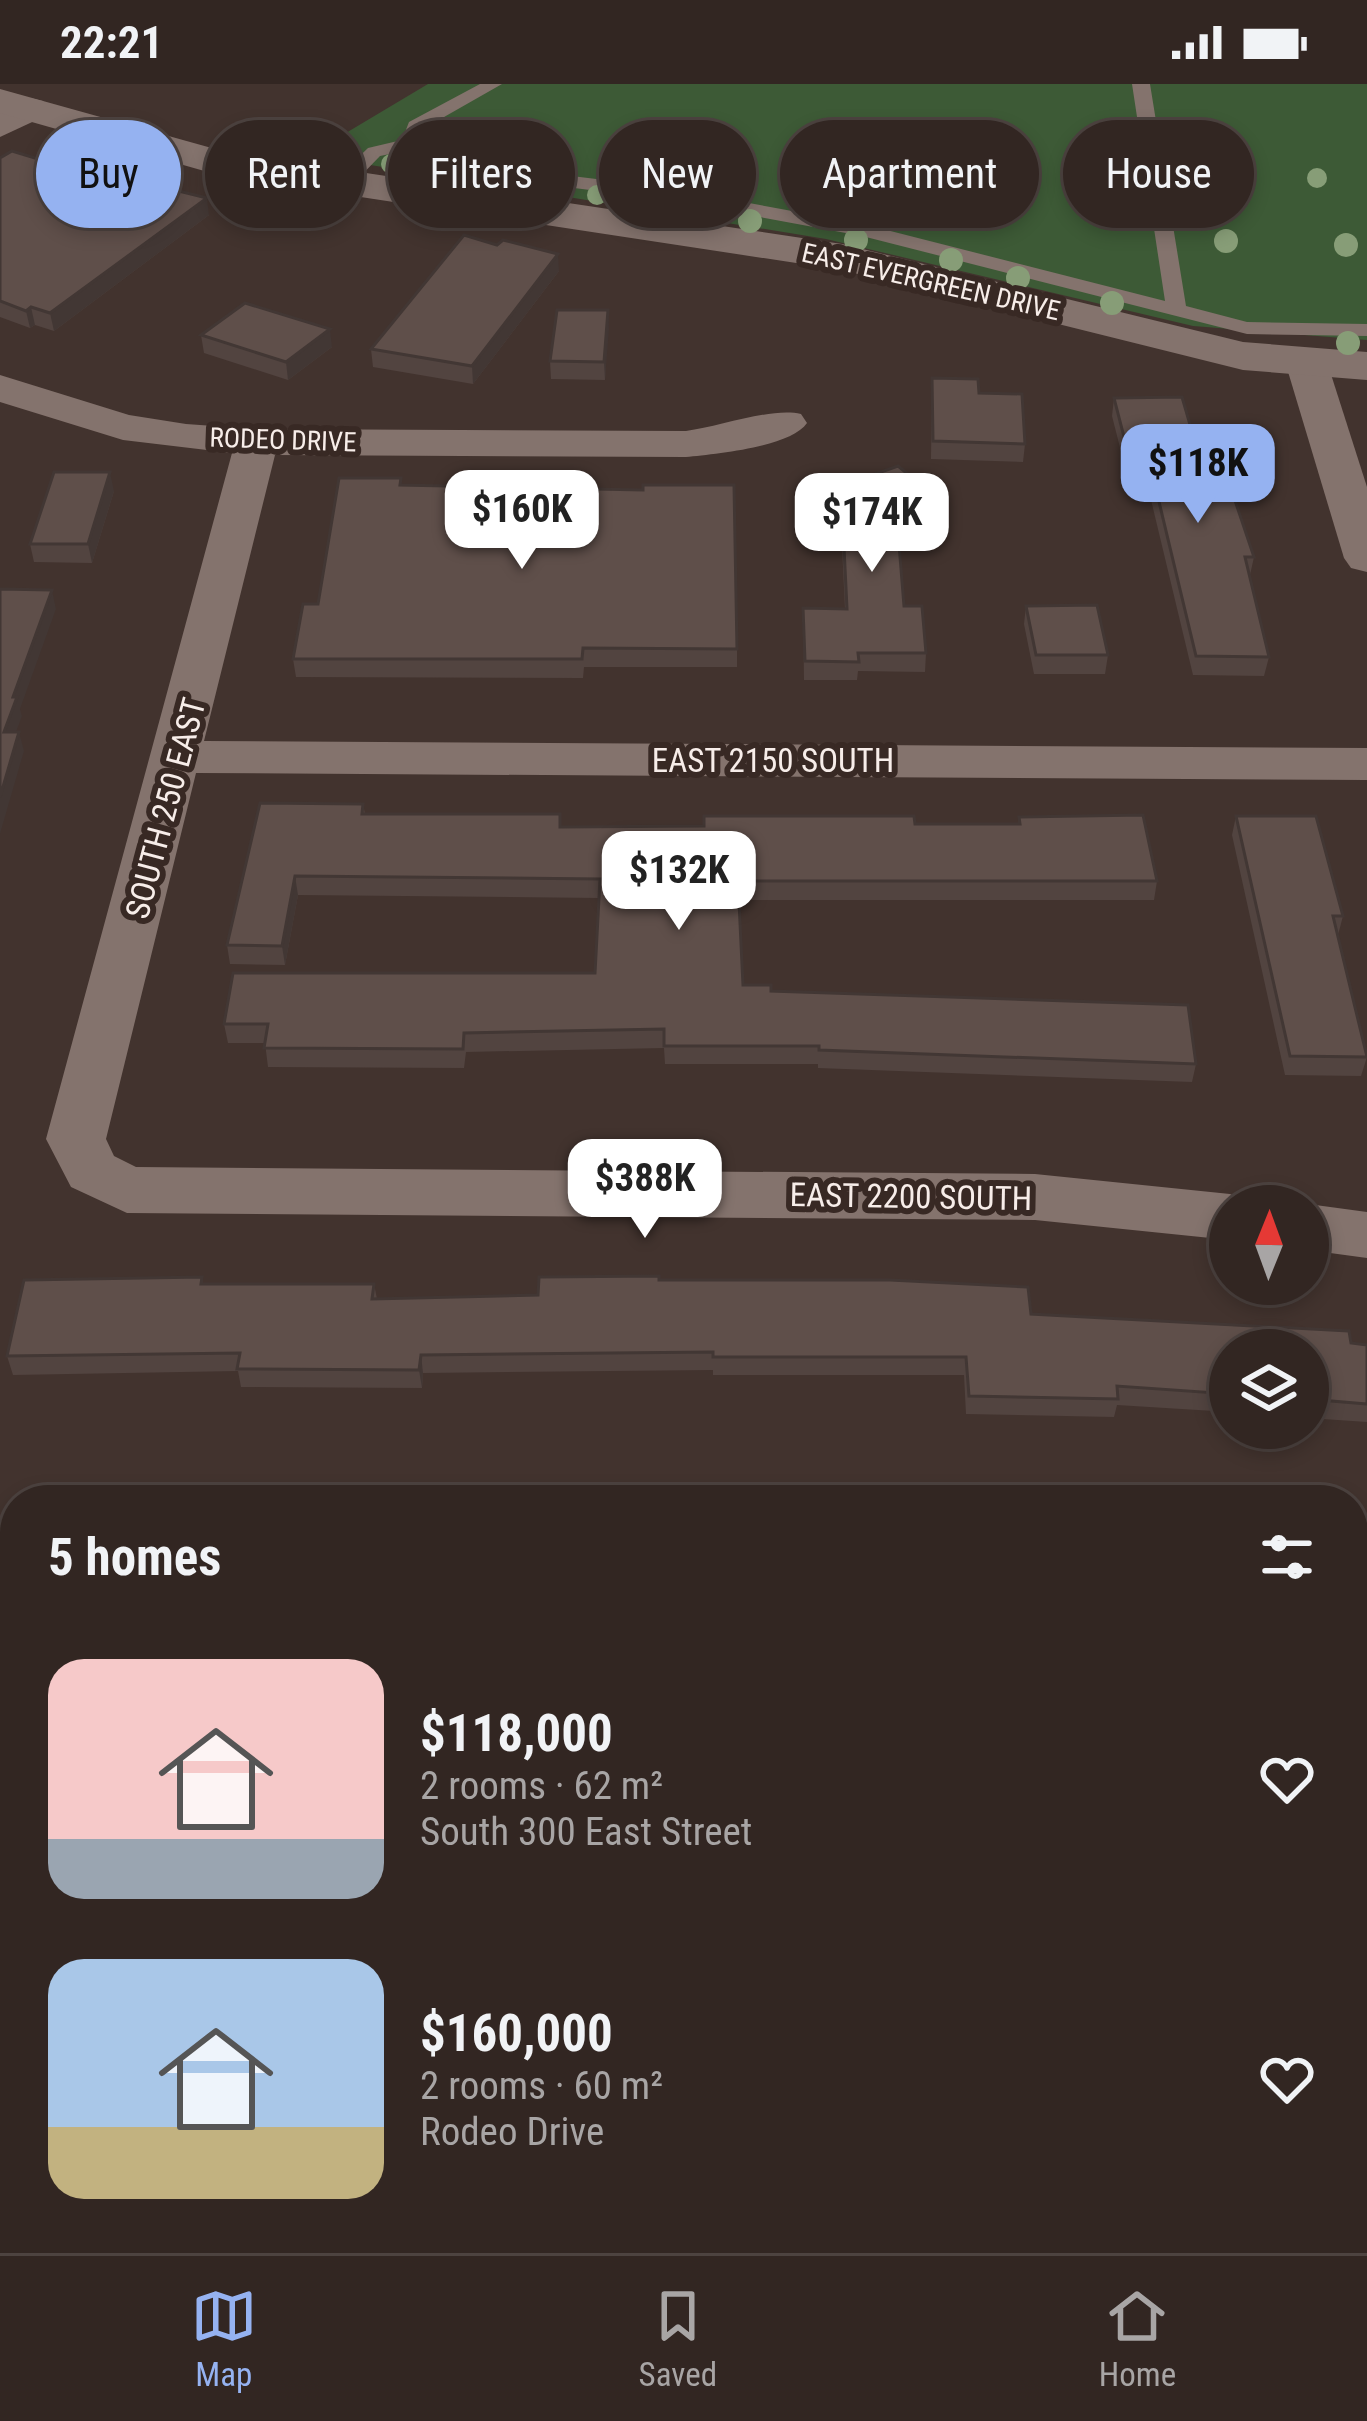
<!DOCTYPE html>
<html lang="en">
<head>
<meta charset="utf-8">
<style>
  :root { --surface:#322622; --page:#3d322f; --text:#f1f3f6; --muted:#a8a5a5; --line:#4d4340; --accent:#95b2f1 }
  body { margin:0; font-family:"Roboto Condensed",sans-serif; background:var(--page); color:var(--text); height:100vh; display:flex; flex-direction:column; font-size:45px; white-space:nowrap }
  * { box-sizing:border-box; margin:0 }
  p { font-size:39px; color:var(--muted) }
  .icon { flex:none; width:66px; height:66px; fill:none; stroke:currentColor; stroke-width:2; stroke-linecap:round; stroke-linejoin:round }
  .map { position:relative; flex:1; overflow:hidden }
  .panel { position:absolute; left:0px; top:1401px; width:1368px; height:768px; display:flex; flex-direction:column; background:var(--surface); border-radius:48px 48px 0 0; box-shadow:0 6px 18px #0003,0 0 0 3px var(--line) }
  .panel>* { flex:none }
  .guide { position:absolute; left:36px; top:36px; width:1296px; height:108px; display:flex; gap:24px }
  .needle { width:78px; rotate:1deg }
  .controls { position:absolute; left:1209px; top:1101px; display:grid; gap:24px }
  .controls a { display:grid; place-items:center; width:120px; height:120px; border-radius:50%; background:var(--surface); box-shadow:0 6px 18px #0003,0 0 0 3px var(--line); font-size:60px }
  .price { position:absolute; translate:-50% -102px; padding:0 27px; border-radius:24px; background:#fff; color:#222; font-size:39px; line-height:78px; filter:drop-shadow(0 3px 6px #0008) }
  .price::after { content:''; position:absolute; left:50%; top:72px; width:36px; height:27px; margin-left:-18px; background:inherit; clip-path:polygon(0 0,100% 0,50% 100%) }
  .price.active { background:var(--accent); color:#111 }
  ul { padding:0; list-style:none }
  li { display:flex; align-items:center; gap:36px; height:300px; padding:0 48px }
  li span { display:grid; place-items:center; flex:none; width:336px; height:240px; border-radius:36px; color:#555 }
  li>.icon { margin-inline-start:auto }
  span .icon { width:144px; height:144px; fill:#fffc; stroke-width:1 }
  li b { font-size:51px }
  h2 { display:flex; justify-content:space-between; align-items:center; height:144px; padding:0 48px; font-size:51px }
  .pill { padding:0 42px; border-radius:54px; background:var(--surface); box-shadow:0 6px 18px #0003,0 0 0 3px var(--line); font-size:42px; line-height:108px }
  .pill.active { background:var(--accent); color:#111 }
  .status { display:flex; justify-content:space-between; align-items:center; height:84px; padding:0 60px; background:var(--surface); direction:ltr }
  .status svg { height:33px; fill:currentColor }
  .dock { display:flex; justify-content:space-around; align-items:center; height:168px; border-top:3px solid var(--line); background:var(--surface); font-size:33px; color:var(--muted) }
  .dock a { display:grid; justify-items:center; gap:6px }
  .dock .active { color:var(--accent) }
  .map>svg:first-child { display:block }
  .green { fill:#3d5a36 }
  .lines { fill:none; stroke-linecap:round; stroke-linejoin:round }
  .lane { fill:#84736d; fill-rule:evenodd }
  .street { fill:#84736d; fill-rule:evenodd }
  .secondary { fill:#84736d; fill-rule:evenodd }
  .tree { fill:#879d77 }
  .wall { fill:#524440 }
  .shaded-wall { fill:#423734 }
  .building { fill:#5f4f4a; stroke:#423734; stroke-width:3 }
  .labels { text-anchor:middle; stroke-width:12; stroke-linejoin:round; paint-order:stroke }
  .far-street-label { font-size:27px; fill:#f7ede9; stroke:#382924 }
  .street-label { font-size:33px; fill:#f7ede9; stroke:#382924 }
</style>
</head>
<body>
<div class="status"><b>22:21</b><svg viewBox="0 0 49 12"><path d="M0 12V9h3v3zM5 12V6h3v6zM10 12V3h3v9zM15 12V0h3v12zM26 1h20v11H26zM47 4h2v5h-2z"/></svg></div>
<div class="map">
<svg width="1367" height="2169" viewBox="0 0 1367 2169">
  <rect width="100%" height="100%" fill="#42332e"/>
  <path class="green" d="M 428,0 L 1367,0 L 1367,256 L 1193,242 L 826,155 L 309,71 Z"/>
  <g class="lines">
    <path class="lane" d="M 480,0 L 502,0 L 423,45 L 419,60 L 424,68 L 441,76 L 662,103 L 863,140 L 1165,217 L 1132,0 L 1150,0 L 1186,222 L 1247,238 L 1367,240 L 1367,252 L 1247,250 L 862,152 L 662,115 L 437,87 L 411,76 L 405,67 L 380,72 L 350,103 L 336,103 L 336,95 L 368,64 L 402,56 L 409,38 Z"/>
    <g class="street">
      <path d="M 30,14 L 43,17 L 48,25 L 43,33 L 0,53 L 0,27 Z"/>
      <path d="M 1307,269 L 1322,272 L 1328,281 L 1367,403 L 1367,488 L 1351,484 L 1344,474 L 1286,281 L 1292,272 Z"/>
      <path d="M 0,291 L 129,331 L 186,340 L 257,345 L 686,347 C 719,343 771,323 801,330 L 807,339 C 791,363 715,370 686,373 L 275,371 L 204,657 L 1367,664 L 1367,696 L 196,689 L 106,1055 L 114,1072 L 136,1083 L 1035,1090 L 1230,1110 L 1255,1122 L 1230,1122 L 1230,1156 L 1035,1136 L 127,1129 L 71,1103 L 46,1055 L 232,369 L 123,356 L 0,318 Z"/>
      <path d="M 1308,1120 L 1367,1128 L 1367,1174 L 1308,1166 L 1308,1122 L 1301,1122 Z"/>
    </g>
    <path class="secondary" d="M 0,5 L 226,68 L 842,160 L 1243,258 L 1367,268 L 1367,296 L 1243,286 L 842,186 L 222,92 L 0,29 Z"/>
  </g>
  <g class="tree">
    <circle cx="391" cy="80" r="10"/>
    <circle cx="1317" cy="94" r="10"/>
    <circle cx="485" cy="95" r="10"/>
    <circle cx="597" cy="111" r="10"/>
    <circle cx="683" cy="124" r="12"/>
    <circle cx="750" cy="137" r="12"/>
    <circle cx="856" cy="156" r="12"/>
    <circle cx="1226" cy="157" r="12"/>
    <circle cx="1346" cy="161" r="12"/>
    <circle cx="951" cy="176" r="12"/>
    <circle cx="1018" cy="194" r="12"/>
    <circle cx="1112" cy="219" r="12"/>
    <circle cx="1348" cy="259" r="12"/>
  </g>
  <g class="wall">
    <path d="M 0,74 L 209,131 L 54,247 L 35,241 L 30,244 L 0,233 Z"/>
    <path d="M 497,161 L 559,187 L 473,300 L 373,283 L 371,265 Z"/>
    <path d="M 608,226 L 605,296 L 551,295 L 550,277 Z"/>
    <path d="M 201,251 L 332,263 L 288,296 L 204,269 Z"/>
    <path d="M 932,294 L 979,309 L 1025,360 L 1023,378 L 931,375 Z"/>
    <path d="M 1114,314 L 1193,351 L 1254,473 L 1250,491 L 1269,573 L 1264,592 L 1193,591 L 1146,395 L 1128,395 L 1112,332 Z"/>
    <path d="M 401,401 L 737,565 L 737,583 L 584,583 L 583,594 L 296,593 L 293,575 L 318,520 Z"/>
    <path d="M 841,402 L 943,419 L 942,437 L 899,452 L 904,522 L 926,569 L 925,588 L 858,587 L 857,596 L 804,596 L 803,524 L 845,525 L 840,420 Z"/>
    <path d="M 114,407 L 92,479 L 34,478 L 30,460 Z"/>
    <path d="M 1026,522 L 1108,571 L 1105,590 L 1034,590 L 1024,540 Z"/>
    <path d="M 363,720 L 365,730 L 560,730 L 561,743 L 1018,740 L 1019,733 L 1157,797 L 1154,816 L 739,816 L 743,901 L 771,907 L 1196,980 L 1192,998 L 818,984 L 818,980 L 665,980 L 664,964 L 466,968 L 464,984 L 268,983 L 265,959 L 228,959 L 224,940 L 595,889 L 599,814 L 298,811 L 285,881 L 230,880 L 227,861 Z"/>
    <path d="M 1236,732 L 1343,832 L 1338,851 L 1367,973 L 1361,992 L 1285,991 L 1232,751 Z"/>
    <path d="M 202,1193 L 203,1200 L 374,1200 L 377,1215 L 538,1211 L 659,1196 L 1351,1259 L 1367,1261 L 1367,1338 L 1308,1334 L 1308,1266 L 1230,1266 L 1230,1328 L 1117,1321 L 1114,1333 L 966,1330 L 964,1291 L 713,1291 L 713,1286 L 423,1289 L 422,1304 L 241,1303 L 238,1287 L 13,1291 L 7,1272 Z"/>
  </g>
  <g class="shaded-wall">
    <path d="M 207,114 L 209,131 L 54,247 L 50,229 Z"/>
    <path d="M 558,170 L 559,187 L 473,300 L 472,282 Z"/>
    <path d="M 31,223 L 35,241 L 30,244 L 26,227 Z"/>
    <path d="M 608,226 L 609,244 L 605,296 L 604,278 Z"/>
    <path d="M 330,245 L 332,263 L 288,296 L 286,278 Z"/>
    <path d="M 110,388 L 114,407 L 92,479 L 88,460 Z"/>
    <path d="M 943,419 L 942,437 L 896,453 L 897,435 Z"/>
    <path d="M 52,506 L 56,525 L 20,625 L 22,632 L 9,667 L 4,648 L 13,613 Z"/>
    <path d="M 19,648 L 24,667 L 0,750 L 0,713 Z"/>
    <path d="M 295,792 L 298,811 L 285,881 L 282,862 Z"/>
    <path d="M 421,1271 L 423,1289 L 422,1304 L 419,1286 Z"/>
  </g>
  <g class="building">
    <path d="M 12,67 L 111,97 L 118,92 L 207,114 L 50,229 L 31,223 L 26,227 L 0,217 L 0,74 Z"/>
    <path d="M 464,151 L 497,161 L 503,156 L 558,170 L 472,282 L 371,265 Z"/>
    <path d="M 245,219 L 330,245 L 286,278 L 201,251 Z"/>
    <path d="M 557,226 L 608,226 L 604,278 L 550,277 Z"/>
    <path d="M 932,294 L 978,295 L 979,309 L 1022,310 L 1025,360 L 933,357 Z"/>
    <path d="M 1182,313 L 1193,351 L 1213,351 L 1254,473 L 1245,473 L 1269,573 L 1196,572 L 1149,376 L 1130,376 L 1114,314 Z"/>
    <path d="M 898,382 L 943,419 L 897,435 L 904,522 L 922,522 L 926,569 L 858,569 L 859,578 L 805,577 L 803,524 L 847,525 L 841,402 Z"/>
    <path d="M 54,388 L 110,388 L 88,460 L 30,460 Z"/>
    <path d="M 339,394 L 401,394 L 400,401 L 643,406 L 643,401 L 734,401 L 737,565 L 583,564 L 582,575 L 293,575 L 303,520 L 318,520 Z"/>
    <path d="M 0,505 L 52,506 L 13,613 L 17,613 L 4,648 L 19,648 L 0,713 Z"/>
    <path d="M 1097,521 L 1108,571 L 1036,571 L 1026,522 Z"/>
    <path d="M 260,719 L 363,720 L 362,730 L 560,730 L 560,743 L 704,742 L 704,732 L 914,732 L 915,740 L 1020,740 L 1019,733 L 1143,731 L 1157,797 L 738,797 L 743,901 L 771,901 L 771,907 L 1188,921 L 1196,980 L 819,966 L 819,962 L 664,962 L 664,945 L 464,949 L 463,965 L 264,964 L 268,940 L 224,940 L 233,889 L 595,889 L 600,795 L 295,792 L 282,862 L 227,861 Z"/>
    <path d="M 1236,732 L 1316,732 L 1343,832 L 1333,832 L 1367,973 L 1290,972 Z"/>
    <path d="M 659,1192 L 659,1196 L 890,1196 L 1028,1203 L 1031,1230 L 1349,1247 L 1351,1259 L 1367,1261 L 1367,1320 L 1308,1315 L 1308,1266 L 1230,1266 L 1230,1310 L 1117,1302 L 1118,1315 L 969,1312 L 966,1273 L 713,1273 L 713,1268 L 421,1271 L 419,1286 L 237,1285 L 240,1269 L 7,1272 L 24,1196 L 202,1193 L 201,1200 L 374,1200 L 372,1215 L 538,1211 L 539,1193 Z"/>
  </g>
  <g class="labels">
    <g class="far-street-label">
      <text transform="translate(931 198) rotate(13)" y="9">EAST EVERGREEN DRIVE</text>
      <text transform="translate(283 356) rotate(2)" y="9">RODEO DRIVE</text>
    </g>
    <g class="street-label">
      <text x="773" y="688">EAST 2150 SOUTH</text>
      <text transform="translate(165 724) rotate(-75)" y="12">SOUTH 250 EAST</text>
      <text transform="translate(911 1112) rotate(1)" y="12">EAST 2200 SOUTH</text>
    </g>
  </g>
</svg>
<div class="controls">
<a><svg class="needle" viewBox="-14 -14 28 28"><path d="M0-13l5 13h-10z" fill="#e53935"/><path d="M0 13l5-13h-10z" fill="#a8a5a5"/></svg></a>
<a><svg class="icon" aria-label="layers" viewBox="0 0 24 24"><path d="M12 4l9 5-9 5-9-5zM3 14l9 5 9-5"/></svg></a>
</div>
<b class="price active" style="left:1198px;top:442px">$118K</b>
<b class="price" style="left:522px;top:488px">$160K</b>
<b class="price" style="left:872px;top:491px">$174K</b>
<b class="price" style="left:679px;top:849px">$132K</b>
<b class="price" style="left:645px;top:1157px">$388K</b>
<div class="guide">
<a class="pill active">Buy</a>
<a class="pill">Rent</a>
<a class="pill">Filters</a>
<a class="pill">New</a>
<a class="pill">Apartment</a>
<a class="pill">House</a>
</div>
<section class="panel">
<h2>5 homes<svg class="icon" aria-label="filters" viewBox="0 0 24 24"><path d="M4 7h16M4 17h16"/><circle cx="9" cy="7" r="2"/><circle cx="15" cy="17" r="2"/></svg></h2>
<ul>
<li><span style="background:linear-gradient(#f6c9c9 75%,#9aa5b1 0)"><svg class="icon" aria-label="home" viewBox="0 0 24 24"><path d="M3 11l9-7 9 7M6 9v11h12V9"/></svg></span><div><b>$118,000</b><p>2 rooms · 62 m²</p><p>South 300 East Street</p></div><svg class="icon" aria-label="heart" viewBox="0 0 24 24"><path d="M12 20l-8-8c-3-5 5-10 8-4 3-6 11-1 8 4z"/></svg></li>
<li><span style="background:linear-gradient(#a9c7e8 70%,#c2b280 0)"><svg class="icon" aria-label="home" viewBox="0 0 24 24"><path d="M3 11l9-7 9 7M6 9v11h12V9"/></svg></span><div><b>$160,000</b><p>2 rooms · 60 m²</p><p>Rodeo Drive</p></div><svg class="icon" aria-label="heart" viewBox="0 0 24 24"><path d="M12 20l-8-8c-3-5 5-10 8-4 3-6 11-1 8 4z"/></svg></li>
</ul>
</section>
</div>
<nav class="dock">
<a class="active"><svg class="icon" aria-label="map" viewBox="0 0 24 24"><path d="M3 6l6-2 6 2 6-2v14l-6 2-6-2-6 2zM9 4v14M15 6v14"/></svg>Map</a>
<a><svg class="icon" aria-label="saved" viewBox="0 0 24 24"><path d="M7 4h10v16l-5-4-5 4z"/></svg>Saved</a>
<a><svg class="icon" aria-label="home" viewBox="0 0 24 24"><path d="M3 11l9-7 9 7M6 9v11h12V9"/></svg>Home</a>
</nav>
</body>
</html>
